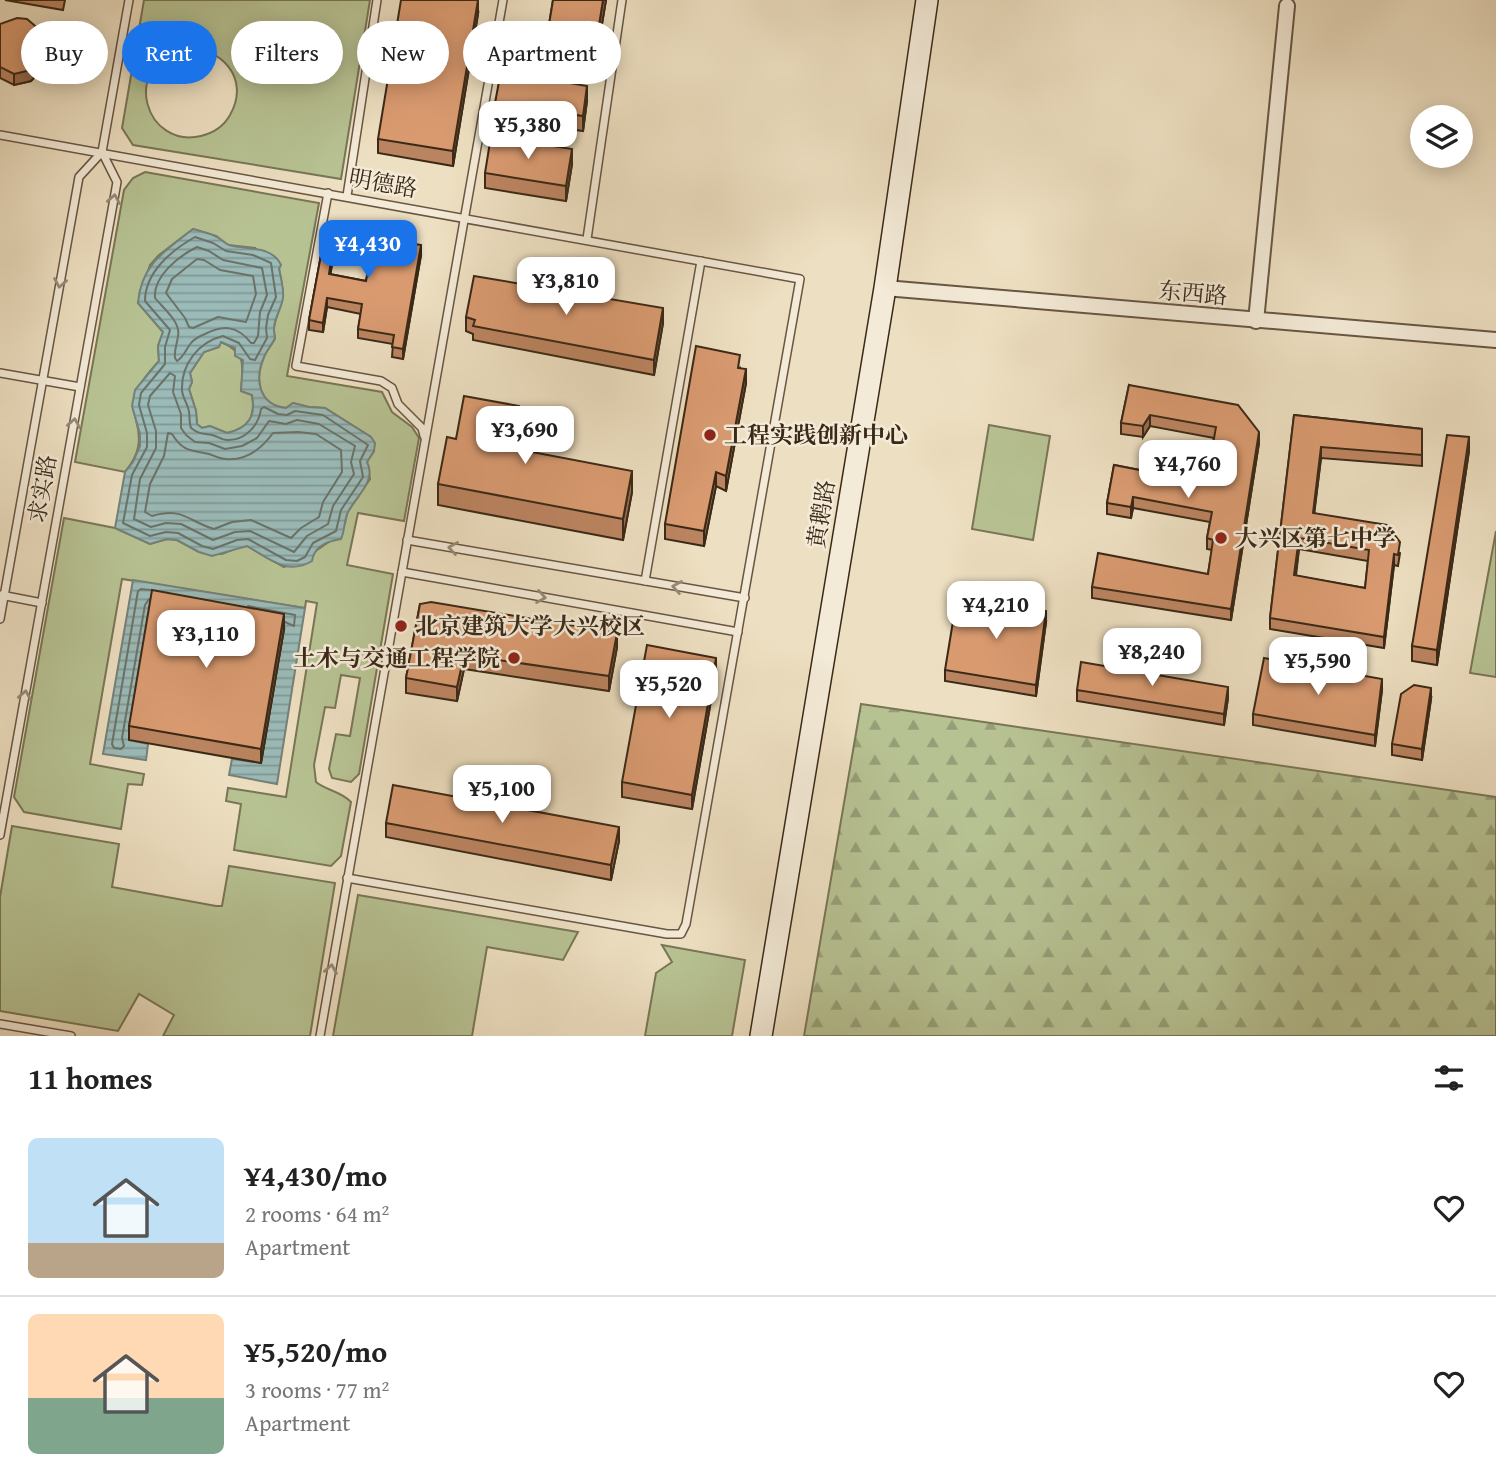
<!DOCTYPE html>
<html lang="en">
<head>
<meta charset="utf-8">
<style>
  :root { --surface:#fff; --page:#f6f6f6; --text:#222; --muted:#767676; --line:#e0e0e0; --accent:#1a73e8 }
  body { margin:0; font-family:"Gentium Book Plus","Noto Serif SC",serif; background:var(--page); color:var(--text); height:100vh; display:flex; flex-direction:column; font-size:26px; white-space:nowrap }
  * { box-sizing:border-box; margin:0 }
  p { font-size:23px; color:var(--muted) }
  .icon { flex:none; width:38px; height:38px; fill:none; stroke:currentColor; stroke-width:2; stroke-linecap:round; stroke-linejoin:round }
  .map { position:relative; height:1036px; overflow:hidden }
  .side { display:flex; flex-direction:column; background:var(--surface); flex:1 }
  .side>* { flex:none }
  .top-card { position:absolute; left:21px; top:21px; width:700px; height:63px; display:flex; gap:14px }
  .fabs { position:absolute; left:1410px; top:105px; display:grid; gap:14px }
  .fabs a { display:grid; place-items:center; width:63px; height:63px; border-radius:50%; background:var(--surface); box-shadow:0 4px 18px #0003; font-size:35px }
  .price { position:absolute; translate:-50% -60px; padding:0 16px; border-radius:14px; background:#fff; color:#222; font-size:23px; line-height:46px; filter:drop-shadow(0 2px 4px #0008) }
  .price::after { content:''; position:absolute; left:50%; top:42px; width:21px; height:16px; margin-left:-10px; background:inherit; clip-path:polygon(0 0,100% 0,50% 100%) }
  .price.active { background:var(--accent); color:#fff }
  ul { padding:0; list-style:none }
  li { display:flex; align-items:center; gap:21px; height:175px; padding:0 28px }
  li+li { border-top:2px solid var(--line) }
  li span { display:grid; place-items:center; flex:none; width:196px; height:140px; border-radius:10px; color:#555 }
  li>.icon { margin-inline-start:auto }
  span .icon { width:84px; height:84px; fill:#fffc; stroke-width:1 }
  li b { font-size:30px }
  h2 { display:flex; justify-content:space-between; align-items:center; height:84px; padding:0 28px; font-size:30px }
  .chip { padding:0 24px; border-radius:32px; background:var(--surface); box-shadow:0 4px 18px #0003; font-size:24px; line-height:63px }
  .chip.active { background:var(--accent); color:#fff }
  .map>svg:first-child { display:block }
  .green { fill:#b7c293; stroke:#797655; stroke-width:2; fill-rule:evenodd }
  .forest { fill:url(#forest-firs); stroke:#797655; stroke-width:2 }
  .water { fill:url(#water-rules); stroke:#758178; stroke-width:2; fill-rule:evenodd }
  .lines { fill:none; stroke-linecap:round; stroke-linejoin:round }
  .shore { stroke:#6b7268; stroke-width:2 }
  .lane-casing { stroke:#685642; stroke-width:10 }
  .street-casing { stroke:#685642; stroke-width:18 }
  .secondary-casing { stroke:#3b2917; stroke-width:24 }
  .lane { stroke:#f3ead7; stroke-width:7 }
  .street { stroke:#f3ead7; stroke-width:14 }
  .secondary { stroke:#f3ead7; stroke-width:21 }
  .wall { fill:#bb8460; stroke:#3b2917; stroke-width:2; fill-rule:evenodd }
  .shaded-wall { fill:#986c4e; stroke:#3b2917; stroke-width:2 }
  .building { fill:#d99a70; stroke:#3b2917; stroke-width:2; fill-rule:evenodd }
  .oneway { stroke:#978a77 }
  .poi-dot { fill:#8f2418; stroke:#f3ead7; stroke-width:2.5 }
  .labels { text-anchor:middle; stroke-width:5; stroke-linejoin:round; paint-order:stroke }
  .street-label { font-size:23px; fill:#3b2917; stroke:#f3ead7 }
  .poi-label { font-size:23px; font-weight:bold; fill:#3b2917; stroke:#f3ead7; text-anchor:start }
</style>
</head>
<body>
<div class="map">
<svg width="1496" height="1036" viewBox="0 0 1496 1036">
  <defs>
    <pattern id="forest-firs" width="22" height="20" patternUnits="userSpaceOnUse" patternTransform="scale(1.75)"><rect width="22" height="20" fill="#b7c293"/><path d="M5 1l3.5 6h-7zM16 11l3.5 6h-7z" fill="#969e77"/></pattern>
    <pattern id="water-rules" width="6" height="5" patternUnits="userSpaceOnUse" patternTransform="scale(1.75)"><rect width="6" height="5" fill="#9bbbb9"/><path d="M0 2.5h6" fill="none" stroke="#809895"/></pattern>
  </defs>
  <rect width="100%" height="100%" fill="#eddfc1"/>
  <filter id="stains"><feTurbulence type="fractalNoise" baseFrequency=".00286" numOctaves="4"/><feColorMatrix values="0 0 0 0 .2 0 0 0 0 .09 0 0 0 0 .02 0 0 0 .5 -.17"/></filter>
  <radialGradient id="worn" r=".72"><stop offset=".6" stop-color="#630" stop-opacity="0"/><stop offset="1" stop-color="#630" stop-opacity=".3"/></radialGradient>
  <g class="green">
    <path d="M 144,0 L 370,0 L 341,179 L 133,145 L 122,128 ZM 184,47 C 221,47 251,78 230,115 C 224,126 213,133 201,136 C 146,149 119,67 184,47 Z"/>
    <path d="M 145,172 L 319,203 L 287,376 L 382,392 L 392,412 L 412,427 L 419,438 L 404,521 L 358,513 L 347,565 L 393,574 L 359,774 L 351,782 L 332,778 L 329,769 L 336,734 L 350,736 L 360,678 L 341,675 L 335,708 L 325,707 L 314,765 L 316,782 C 327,791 341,791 351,802 L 341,856 L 331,866 L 234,850 L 241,804 L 226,801 L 228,788 L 286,797 L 317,603 L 306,601 L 305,608 L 122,579 L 90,764 L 144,774 L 142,785 L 128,784 L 121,829 L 24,812 L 14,797 L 64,518 L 115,528 L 150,544 L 167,539 L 177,540 L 199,552 L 222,554 L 239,547 L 247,546 L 284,567 L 313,553 L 330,541 L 345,523 L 347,513 L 370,479 L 367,462 L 374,451 L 371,437 L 325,408 L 309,407 L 293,403 L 286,408 C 259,405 254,380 264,357 C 266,351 272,345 275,338 C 271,322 280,314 282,298 C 284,290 281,278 279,269 L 255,248 L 228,245 L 216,236 L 193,229 L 159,255 L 150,265 L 138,303 L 163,332 L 158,346 L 159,361 C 148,373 136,387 133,404 C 132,409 135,415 136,420 C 142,441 139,455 125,472 L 75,462 L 124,190 L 133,178 Z"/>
    <path d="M 221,342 C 247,353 243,366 241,391 L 252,395 C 256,416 249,428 227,433 L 210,426 L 202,428 L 197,424 L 196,411 L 189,389 L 192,382 L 190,373 L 204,352 L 219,347 Z"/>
    <path d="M 989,425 L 1050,436 L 1033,540 L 972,529 Z"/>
    <path d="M 1496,531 L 1496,677 L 1470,673 Z"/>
    <path d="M 12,826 L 119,844 L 112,887 L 216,906 L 222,906 L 229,866 L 335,883 L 310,1036 L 163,1036 L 174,1015 L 139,994 L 118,1031 L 0,1011 L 0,897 Z"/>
    <path d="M 358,895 L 578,932 L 563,960 L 487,947 L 472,1036 L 333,1036 Z"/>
    <path d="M 662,945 L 745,960 L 732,1036 L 645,1036 L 656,973 L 672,962 Z"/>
  </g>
  <path class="forest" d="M 861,704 L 1496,797 L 1496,1036 L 804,1036 Z"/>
  <g class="water">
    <path d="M 193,229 C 200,231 208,233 215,236 C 220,238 224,243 229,245 C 246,250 272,245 281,265 L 279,269 C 281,278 284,290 283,298 C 280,314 271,321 275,338 C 272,345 266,351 264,357 C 254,380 259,405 286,408 L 293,403 L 309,407 L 325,408 L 371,437 L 375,443 L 374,451 L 367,462 C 377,481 356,496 348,512 C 344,520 345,530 341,539 C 327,541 314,546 312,561 C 287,576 270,559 247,546 L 212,556 L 199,552 L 177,540 L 167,539 L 150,544 L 115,528 L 125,472 L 133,462 L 140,446 L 140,434 L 132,406 L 135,390 L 159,361 L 158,346 L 163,332 L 138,303 C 141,264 165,251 193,229 ZM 221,342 L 235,348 L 235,356 L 243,360 L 241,391 L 252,395 C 256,416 249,428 227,433 L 210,426 L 202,428 L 197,424 L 196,411 L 189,389 L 192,382 L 190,373 L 204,352 L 219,347 Z"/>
    <path d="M 133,580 L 305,608 L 277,784 L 229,775 L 232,759 L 261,763 L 284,629 L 152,605 L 129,740 L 148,744 L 146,760 L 103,754 Z"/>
  </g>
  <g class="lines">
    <g class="shore">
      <path d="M 195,237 L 213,243 L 226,251 L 253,255 L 271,263 L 276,297 L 268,315 L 266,328 L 267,338 L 255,360 L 250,359 L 239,343 L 223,336 C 198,342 181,365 182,390 C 182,397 188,404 189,412 C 190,418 189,423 191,428 C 200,435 203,433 212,435 C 217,436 222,440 227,440 C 245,441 259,425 261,409 L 264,407 L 278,414 L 287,415 L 295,411 L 323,415 L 368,445 L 360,461 L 363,477 L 341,510 L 336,531 L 313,543 L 305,557 L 297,561 L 286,560 L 248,539 L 237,540 L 213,549 L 202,546 L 178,533 L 166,532 L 150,536 L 123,523 L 132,475 L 147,447 L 147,433 L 139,405 L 141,393 L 165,364 L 165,347 L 170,330 L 145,301 C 145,272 172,250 195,237 Z"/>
      <path d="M 197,247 L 209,251 L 223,260 L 262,268 L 267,295 L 260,312 L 258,336 L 254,343 L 251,343 C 237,325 223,325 205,334 C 200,336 195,338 191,343 C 186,349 184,357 177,361 L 175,358 C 174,349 177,345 178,336 C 181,322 163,308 155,298 C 153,276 179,256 197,247 Z"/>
      <path d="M 197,259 L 204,260 L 220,270 L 253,276 L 256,294 L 246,322 L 218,317 L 193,328 L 189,327 L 185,318 L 166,293 L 172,279 Z"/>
      <path d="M 170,373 L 175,376 L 173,392 L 181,414 L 181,428 L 186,435 L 195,442 L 209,443 L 225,449 L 242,446 L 257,438 L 269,421 L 286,424 L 297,420 L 319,424 L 355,446 L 351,462 L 354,474 L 333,506 L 328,524 L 307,536 L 294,552 L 250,531 L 235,532 L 213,540 L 181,524 L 166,523 L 151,527 L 134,519 L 140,479 L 156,448 L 156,431 L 148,405 L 150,396 Z"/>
      <path d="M 298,432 L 316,434 L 341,450 L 342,472 L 323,502 L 319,517 L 301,528 L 291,538 L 251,520 L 232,522 L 214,529 C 187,521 184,507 152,516 L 145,512 L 150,484 L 164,456 L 168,433 L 172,434 C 183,452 191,450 209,454 C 215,456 220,459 226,459 C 246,461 262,448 273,433 Z"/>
      <path d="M 149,599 L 145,605 L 122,738 L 124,746 L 121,749 L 114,748 L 112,744 L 138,591 L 141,589 L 150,590"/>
      <path d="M 248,606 L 295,615 L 294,626 L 285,622"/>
    </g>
    <g class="lane-casing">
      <g id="lane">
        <path d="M 0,135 L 800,279 L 686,924 L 681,934 L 667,934 L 347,878"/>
        <path d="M 328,193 L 296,366 L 381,381 L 392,388 L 398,404 L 422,428 L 424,436"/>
        <path d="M 347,196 L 377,0"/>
        <path d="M 587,239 L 622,0"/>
        <path d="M 0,373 L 80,387"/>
        <path d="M 407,540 L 745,598"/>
        <path d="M 402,572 L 738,632"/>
        <path d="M 645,581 L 701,261"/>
        <path d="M 1,595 L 42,603"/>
        <path d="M 0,619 L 79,177 L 102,152 L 129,0"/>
        <path d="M 0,835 L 117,182 L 102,152"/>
        <path d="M 0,1024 L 71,1036"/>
        <path d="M 320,1036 L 503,0"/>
      </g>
    </g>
    <g class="street-casing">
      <g id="street">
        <path d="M 885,288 L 1496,340"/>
        <path d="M 1256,321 L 1287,6"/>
      </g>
    </g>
    <g class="secondary-casing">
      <path id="secondary" d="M 761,1036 L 885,288 L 927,0"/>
    </g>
    <use href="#lane" class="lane"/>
    <use href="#street" class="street"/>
    <use href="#secondary" class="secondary"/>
  </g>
  <g class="wall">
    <path d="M 5,0 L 65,0 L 63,10 Z"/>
    <path d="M 553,0 L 606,0 L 594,72 L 545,63 L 545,49 Z"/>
    <path d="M 478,14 L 453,166 L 378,153 L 378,139 Z"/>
    <path d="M 0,24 L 45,59 L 43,68 L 31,81 L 14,85 L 0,78 Z"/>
    <path d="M 587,101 L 583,131 L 495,118 L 495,103 Z"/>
    <path d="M 572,164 L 566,201 L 485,188 L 485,173 Z"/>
    <path d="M 326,228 L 421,255 L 403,359 L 392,357 L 393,344 L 358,338 L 358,329 L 361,314 L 327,307 L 323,332 L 309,330 L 309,320 ZM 333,259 L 369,265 L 366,281 L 330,274 Z"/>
    <path d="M 466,317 L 663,323 L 654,375 L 473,340 L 473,334 L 466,331 Z"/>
    <path d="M 740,368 L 746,383 L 726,491 L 716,486 L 704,546 L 665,539 L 665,524 Z"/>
    <path d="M 1129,385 L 1259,443 L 1231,620 L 1092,598 L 1092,587 L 1208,574 L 1212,550 L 1207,549 L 1207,538 L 1210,522 L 1133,508 L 1131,518 L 1107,514 L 1107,503 L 1114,465 L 1206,483 L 1214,438 L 1150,426 L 1143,437 L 1121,434 L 1121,423 Z"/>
    <path d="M 1294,415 L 1422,429 L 1422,466 L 1321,458 L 1314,513 L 1400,553 L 1398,566 L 1394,565 L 1384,648 L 1270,629 L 1270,618 ZM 1299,549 L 1368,561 L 1365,588 L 1296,576 Z"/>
    <path d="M 519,427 L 515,449 L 632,492 L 623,540 L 438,505 L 438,484 L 456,439 Z"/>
    <path d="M 1469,451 L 1437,665 L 1412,661 L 1412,646 Z"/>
    <path d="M 420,604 L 617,647 L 609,691 L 464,669 L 457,701 L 406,693 L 406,678 Z"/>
    <path d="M 1046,622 L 1036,696 L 945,681 L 945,670 Z"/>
    <path d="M 284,629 L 261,763 L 129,740 L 129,726 Z"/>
    <path d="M 716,672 L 692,809 L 622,797 L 622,782 Z"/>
    <path d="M 1077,690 L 1228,698 L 1224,725 L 1077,701 Z"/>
    <path d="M 1382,690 L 1375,746 L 1253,725 L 1253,714 Z"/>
    <path d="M 1431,699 L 1422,760 L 1392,755 L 1392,744 Z"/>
    <path d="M 386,823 L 619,841 L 611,880 L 386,837 Z"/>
  </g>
  <g class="shaded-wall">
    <path d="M 478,0 L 478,14 L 453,166 L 453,151 Z"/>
    <path d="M 603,0 L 606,0 L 594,72 L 594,57 Z"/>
    <path d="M 45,48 L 45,59 L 43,68 L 31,81 L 14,85 L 14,74 Z"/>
    <path d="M 587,86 L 587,101 L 583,131 L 583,116 Z"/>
    <path d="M 572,149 L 572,164 L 566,201 L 566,186 Z"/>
    <path d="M 421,245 L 421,255 L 403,359 L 403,349 Z"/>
    <path d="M 333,249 L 333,259 L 329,283 L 329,274 Z"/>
    <path d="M 327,298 L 327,307 L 323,332 L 323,323 Z"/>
    <path d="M 663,308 L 663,323 L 654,375 L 654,360 Z"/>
    <path d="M 746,369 L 746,383 L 726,491 L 726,476 Z"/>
    <path d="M 519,406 L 519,427 L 511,470 L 511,448 Z"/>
    <path d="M 1150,415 L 1150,426 L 1143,437 L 1143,426 Z"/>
    <path d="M 1259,432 L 1259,443 L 1231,620 L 1231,609 Z"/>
    <path d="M 1469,437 L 1469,451 L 1437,665 L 1437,650 Z"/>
    <path d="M 1321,447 L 1321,458 L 1313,524 L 1313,513 Z"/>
    <path d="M 632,471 L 632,492 L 623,540 L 623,519 Z"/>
    <path d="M 716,472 L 716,486 L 704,546 L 704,531 Z"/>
    <path d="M 1133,497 L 1133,508 L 1131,518 L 1131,507 Z"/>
    <path d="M 1299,538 L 1299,549 L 1294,586 L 1294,575 Z"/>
    <path d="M 1394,554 L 1394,565 L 1384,648 L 1384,637 Z"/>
    <path d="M 1046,611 L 1046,622 L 1036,696 L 1036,685 Z"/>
    <path d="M 284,614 L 284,629 L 261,763 L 261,749 Z"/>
    <path d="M 617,633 L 617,647 L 609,691 L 609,676 Z"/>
    <path d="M 464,655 L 464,669 L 457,701 L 457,687 Z"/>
    <path d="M 716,658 L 716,672 L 692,809 L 692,795 Z"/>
    <path d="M 1382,679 L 1382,690 L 1375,746 L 1375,735 Z"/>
    <path d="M 1228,687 L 1228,698 L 1224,725 L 1224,714 Z"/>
    <path d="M 1431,688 L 1431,699 L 1422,760 L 1422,749 Z"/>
    <path d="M 619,827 L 619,841 L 611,880 L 611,865 Z"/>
  </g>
  <g class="building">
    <path d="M 401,0 L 478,0 L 453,151 L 378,139 Z"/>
    <path d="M 553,0 L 603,0 L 594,57 L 545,49 Z"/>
    <path d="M 17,18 L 27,19 L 41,31 L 45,48 L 43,57 L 31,70 L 14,74 L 0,67 L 0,24 Z"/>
    <path d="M 501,71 L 587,86 L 583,116 L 495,103 Z"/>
    <path d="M 491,136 L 572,149 L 566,186 L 485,173 Z"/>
    <path d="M 326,228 L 421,245 L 403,349 L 392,347 L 394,335 L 358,329 L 362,304 L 327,298 L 323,323 L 309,320 ZM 333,249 L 371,256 L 366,281 L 329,274 Z"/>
    <path d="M 474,276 L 663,308 L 654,360 L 473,326 L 475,320 L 466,317 Z"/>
    <path d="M 696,346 L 740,355 L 738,368 L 746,369 L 726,476 L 716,472 L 704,531 L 665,524 Z"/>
    <path d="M 1129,385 L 1238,405 L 1259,432 L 1231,609 L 1092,587 L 1098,553 L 1208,574 L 1213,540 L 1207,538 L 1212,512 L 1133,497 L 1131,507 L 1107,503 L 1114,465 L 1206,483 L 1216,427 L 1150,415 L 1143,426 L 1121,423 Z"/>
    <path d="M 464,396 L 519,406 L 511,448 L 632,471 L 623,519 L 438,484 L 447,437 L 456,439 Z"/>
    <path d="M 1294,415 L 1422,429 L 1422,455 L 1321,447 L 1313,513 L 1387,525 L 1400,542 L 1398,555 L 1394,554 L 1384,637 L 1270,618 ZM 1299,538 L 1369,550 L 1365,588 L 1294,575 Z"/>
    <path d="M 1447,435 L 1469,437 L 1437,650 L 1412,646 Z"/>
    <path d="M 152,590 L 284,614 L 261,749 L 129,726 Z"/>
    <path d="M 957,597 L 1046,611 L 1036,685 L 945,670 Z"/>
    <path d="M 431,602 L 617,633 L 609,676 L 464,655 L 457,687 L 406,678 L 420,604 Z"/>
    <path d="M 647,645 L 716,658 L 692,795 L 622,782 Z"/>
    <path d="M 1264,658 L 1382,679 L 1375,735 L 1253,714 Z"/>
    <path d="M 1081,662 L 1228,687 L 1224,714 L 1077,690 Z"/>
    <path d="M 1414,685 L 1431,688 L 1422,749 L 1392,744 L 1401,694 Z"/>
    <path d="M 393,785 L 619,827 L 611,865 L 386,823 Z"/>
  </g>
  <defs><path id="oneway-chevron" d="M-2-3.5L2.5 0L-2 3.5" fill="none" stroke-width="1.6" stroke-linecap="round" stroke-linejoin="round" transform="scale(1.75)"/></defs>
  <g class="oneway">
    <use href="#oneway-chevron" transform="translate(114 199) rotate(-80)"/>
    <use href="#oneway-chevron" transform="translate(60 283) rotate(100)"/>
    <use href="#oneway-chevron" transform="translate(74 423) rotate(-80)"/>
    <use href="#oneway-chevron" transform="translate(453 548) rotate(-170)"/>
    <use href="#oneway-chevron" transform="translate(677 587) rotate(-170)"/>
    <use href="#oneway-chevron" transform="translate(541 597) rotate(10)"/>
    <use href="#oneway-chevron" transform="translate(25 695) rotate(-80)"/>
    <use href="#oneway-chevron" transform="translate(331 969) rotate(-80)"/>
  </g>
  <g class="poi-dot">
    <circle cx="710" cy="435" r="7"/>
    <circle cx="1221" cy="538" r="7"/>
    <circle cx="401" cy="626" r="7"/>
    <circle cx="514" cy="658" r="7"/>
  </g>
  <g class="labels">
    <g class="street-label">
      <text transform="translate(383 183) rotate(10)" y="8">明德路</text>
      <text transform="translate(1193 293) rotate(5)" y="8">东西路</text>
      <text transform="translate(42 489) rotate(-80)" y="8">求实路</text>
      <text transform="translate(821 514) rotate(-81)" y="8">黄鹅路</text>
    </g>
    <g class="poi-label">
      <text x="724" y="443">工程实践创新中心</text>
      <text x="1235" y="546">大兴区第七中学</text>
      <text x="415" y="634">北京建筑大学大兴校区</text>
      <text x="500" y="666" text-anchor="end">土木与交通工程学院</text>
    </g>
  </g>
  <rect width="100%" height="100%" filter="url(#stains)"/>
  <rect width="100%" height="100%" fill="url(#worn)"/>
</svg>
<div class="fabs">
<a><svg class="icon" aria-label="layers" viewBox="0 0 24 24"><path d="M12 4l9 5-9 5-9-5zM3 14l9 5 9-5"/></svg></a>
</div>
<b class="price" style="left:528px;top:161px">¥5,380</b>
<b class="price active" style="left:368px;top:280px">¥4,430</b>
<b class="price" style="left:566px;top:317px">¥3,810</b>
<b class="price" style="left:525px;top:466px">¥3,690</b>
<b class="price" style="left:1188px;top:500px">¥4,760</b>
<b class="price" style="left:996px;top:641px">¥4,210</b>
<b class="price" style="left:206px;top:670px">¥3,110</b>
<b class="price" style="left:1152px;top:688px">¥8,240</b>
<b class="price" style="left:1318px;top:697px">¥5,590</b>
<b class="price" style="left:669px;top:720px">¥5,520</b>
<b class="price" style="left:502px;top:825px">¥5,100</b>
<div class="top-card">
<a class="chip">Buy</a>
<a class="chip active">Rent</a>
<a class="chip">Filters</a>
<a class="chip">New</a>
<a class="chip">Apartment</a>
</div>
</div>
<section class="side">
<h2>11 homes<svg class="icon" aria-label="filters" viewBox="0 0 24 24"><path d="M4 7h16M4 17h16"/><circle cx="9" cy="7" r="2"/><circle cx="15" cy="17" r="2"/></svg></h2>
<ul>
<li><span style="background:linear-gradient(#bfe0f5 75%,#b9a48a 0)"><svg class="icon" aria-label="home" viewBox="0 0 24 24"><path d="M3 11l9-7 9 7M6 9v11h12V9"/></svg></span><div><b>¥4,430/mo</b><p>2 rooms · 64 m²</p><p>Apartment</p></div><svg class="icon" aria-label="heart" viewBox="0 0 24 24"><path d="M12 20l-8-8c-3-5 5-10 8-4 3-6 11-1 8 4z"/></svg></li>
<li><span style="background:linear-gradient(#ffd9b3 60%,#7fa58c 0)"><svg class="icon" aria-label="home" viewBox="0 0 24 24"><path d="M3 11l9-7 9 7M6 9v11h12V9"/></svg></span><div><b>¥5,520/mo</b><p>3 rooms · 77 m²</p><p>Apartment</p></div><svg class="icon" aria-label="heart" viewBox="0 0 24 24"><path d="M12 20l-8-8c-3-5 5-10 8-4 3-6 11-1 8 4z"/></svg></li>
</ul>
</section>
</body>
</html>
